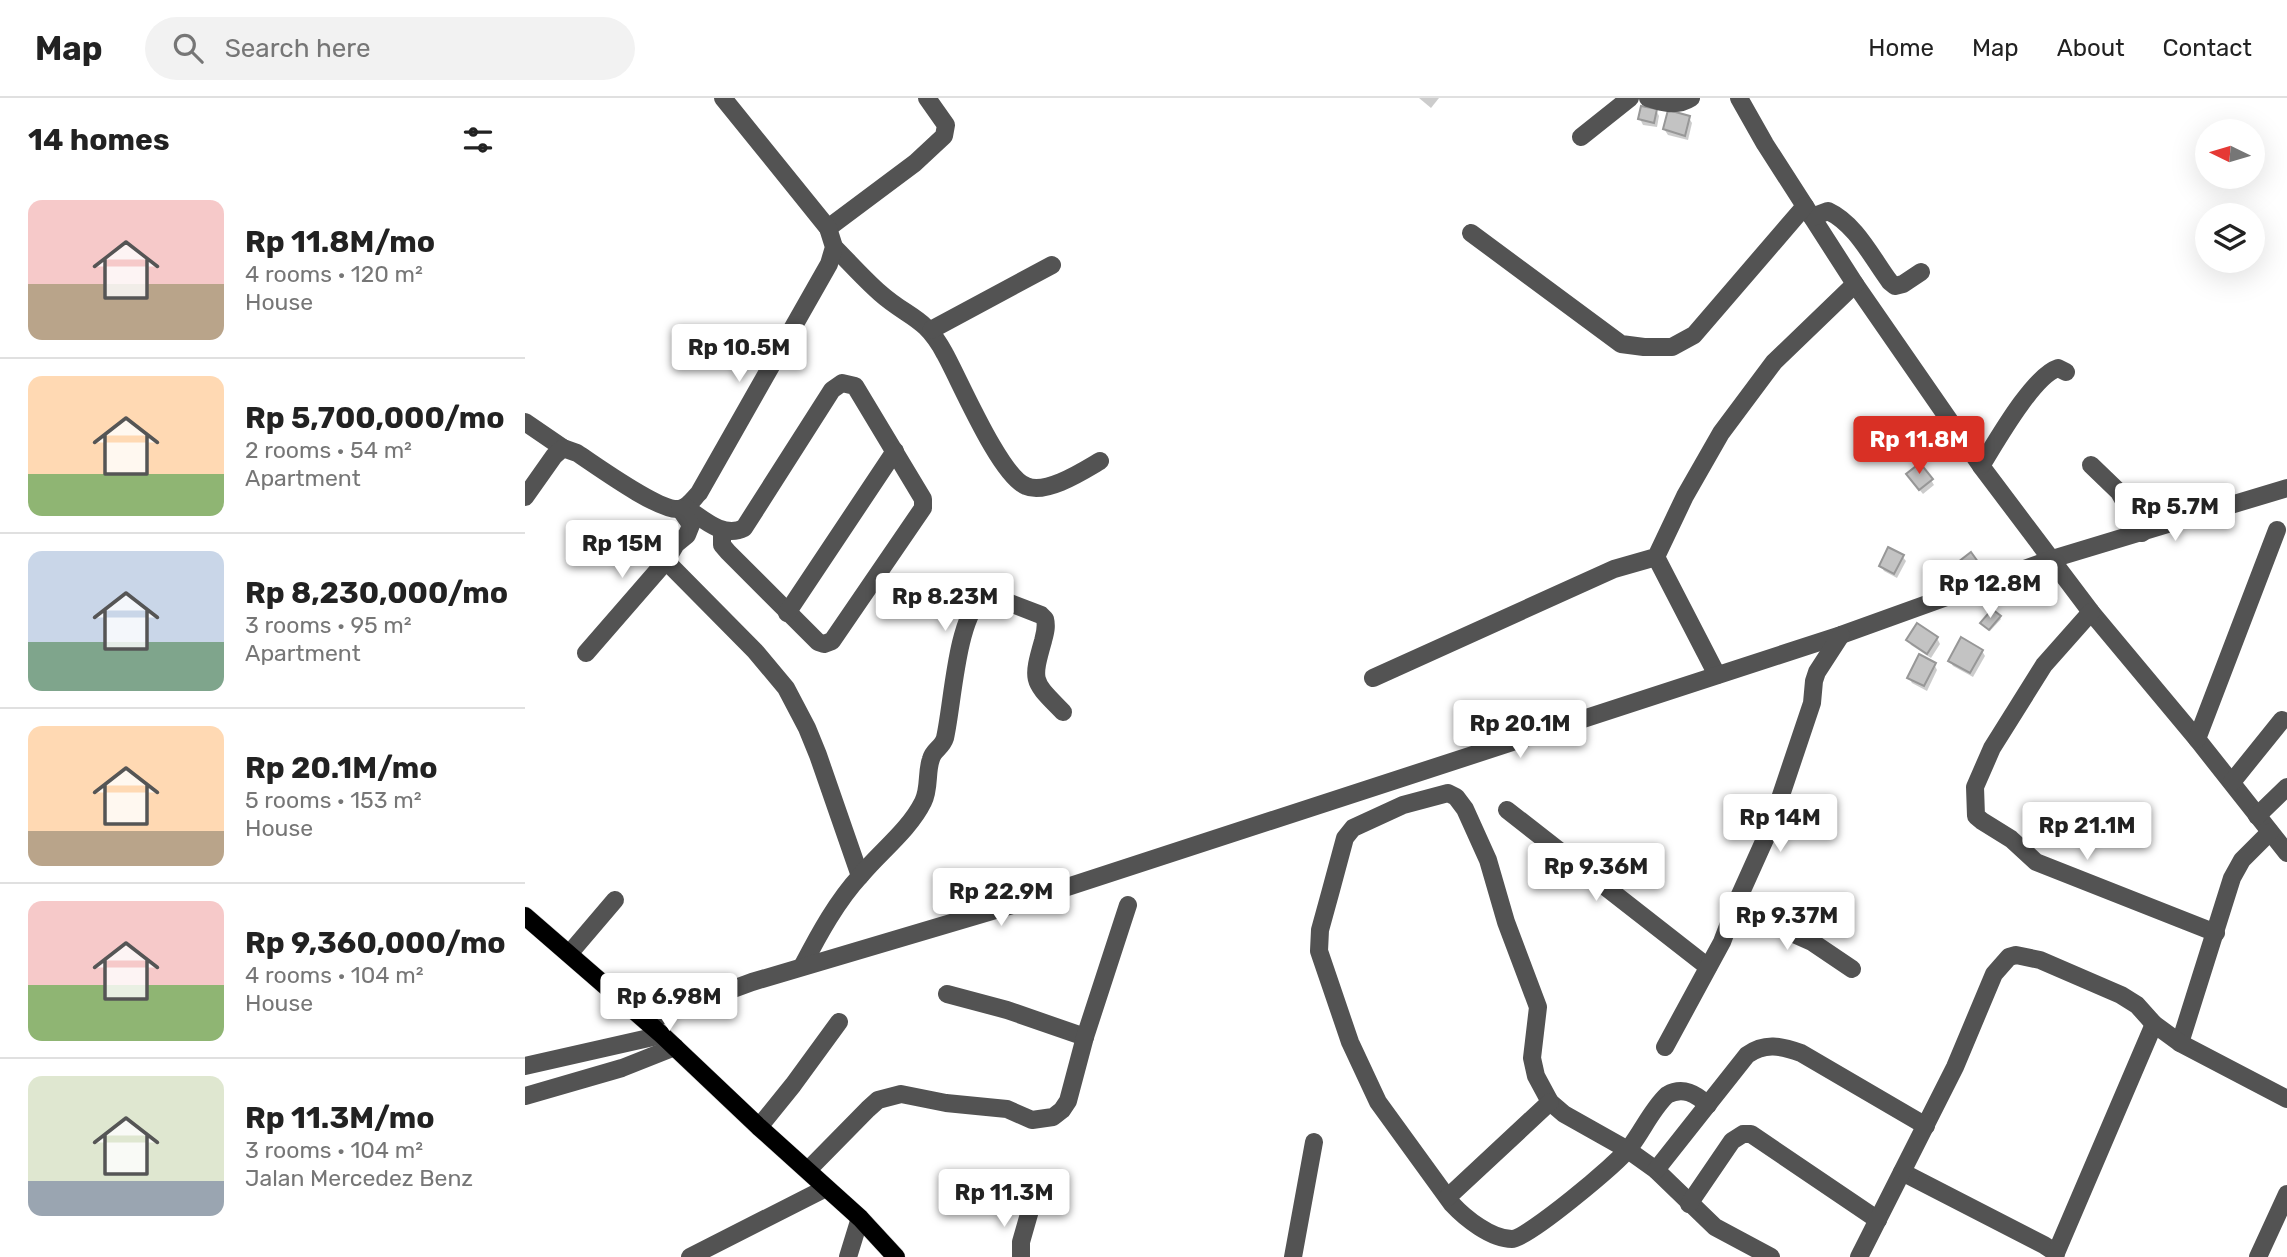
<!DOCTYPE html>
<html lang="en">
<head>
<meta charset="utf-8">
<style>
  :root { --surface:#fff; --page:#f2f2f2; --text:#222; --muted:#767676; --line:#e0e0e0; --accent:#d93025 }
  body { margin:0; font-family:Rubik,sans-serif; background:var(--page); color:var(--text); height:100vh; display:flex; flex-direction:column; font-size:26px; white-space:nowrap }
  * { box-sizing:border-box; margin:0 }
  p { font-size:23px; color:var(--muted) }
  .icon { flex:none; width:38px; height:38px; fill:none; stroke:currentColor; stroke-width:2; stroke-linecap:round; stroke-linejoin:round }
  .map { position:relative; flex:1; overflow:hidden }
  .drawer { display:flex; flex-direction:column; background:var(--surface); width:525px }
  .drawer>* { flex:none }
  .needle { width:46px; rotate:275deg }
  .fabs { position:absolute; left:1670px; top:21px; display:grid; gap:14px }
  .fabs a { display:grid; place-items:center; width:70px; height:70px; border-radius:50%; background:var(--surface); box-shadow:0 7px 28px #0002; font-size:35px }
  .price { position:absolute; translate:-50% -60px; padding:0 16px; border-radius:7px; background:#fff; color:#222; font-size:23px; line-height:46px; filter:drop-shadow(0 2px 4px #0008) }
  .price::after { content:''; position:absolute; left:50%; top:42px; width:21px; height:16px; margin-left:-10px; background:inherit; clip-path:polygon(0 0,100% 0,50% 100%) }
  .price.current { background:var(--accent); color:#fff }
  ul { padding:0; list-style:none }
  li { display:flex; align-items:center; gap:21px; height:175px; padding:0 28px }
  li+li { border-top:2px solid var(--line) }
  li span { display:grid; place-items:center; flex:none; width:196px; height:140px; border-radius:14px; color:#555 }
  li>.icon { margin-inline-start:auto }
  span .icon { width:84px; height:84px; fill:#fffc; stroke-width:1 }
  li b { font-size:30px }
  h2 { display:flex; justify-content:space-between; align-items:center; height:84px; padding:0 28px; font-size:30px }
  header { display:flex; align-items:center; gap:42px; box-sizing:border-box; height:98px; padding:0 35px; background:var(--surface); border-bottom:2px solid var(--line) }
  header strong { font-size:33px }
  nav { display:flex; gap:38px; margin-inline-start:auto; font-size:24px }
  .search { width:490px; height:63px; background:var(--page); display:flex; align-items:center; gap:18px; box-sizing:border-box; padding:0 24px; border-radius:38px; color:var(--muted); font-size:26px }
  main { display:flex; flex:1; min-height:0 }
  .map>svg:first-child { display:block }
  .shadow { fill:#0003 }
  .building { fill:#c3c3c3; stroke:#979797; stroke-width:2 }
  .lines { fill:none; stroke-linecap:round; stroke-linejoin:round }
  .major-casing { stroke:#dbdbdb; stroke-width:19 }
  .minor { stroke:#535353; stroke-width:18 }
  .major { stroke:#000; stroke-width:18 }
</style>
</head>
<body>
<header>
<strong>Map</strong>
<div class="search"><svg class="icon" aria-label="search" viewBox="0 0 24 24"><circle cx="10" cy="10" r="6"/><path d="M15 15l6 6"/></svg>Search here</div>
<nav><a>Home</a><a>Map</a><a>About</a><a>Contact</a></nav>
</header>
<main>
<section class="drawer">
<h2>14 homes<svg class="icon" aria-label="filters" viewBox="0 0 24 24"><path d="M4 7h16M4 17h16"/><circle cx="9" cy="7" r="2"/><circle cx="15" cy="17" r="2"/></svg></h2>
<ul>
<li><span style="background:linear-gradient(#f6c9c9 60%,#b9a48a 0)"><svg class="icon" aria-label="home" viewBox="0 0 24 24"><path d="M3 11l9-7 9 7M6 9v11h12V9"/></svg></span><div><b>Rp 11.8M/mo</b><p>4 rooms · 120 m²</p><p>House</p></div></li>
<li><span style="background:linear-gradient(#ffd9b3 70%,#8fb573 0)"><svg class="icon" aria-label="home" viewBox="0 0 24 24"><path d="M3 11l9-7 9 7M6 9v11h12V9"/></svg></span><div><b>Rp 5,700,000/mo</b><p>2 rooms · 54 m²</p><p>Apartment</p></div></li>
<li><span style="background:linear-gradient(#c9d6e8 65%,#7fa58c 0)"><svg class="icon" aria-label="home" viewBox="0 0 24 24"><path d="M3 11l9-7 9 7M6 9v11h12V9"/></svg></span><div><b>Rp 8,230,000/mo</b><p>3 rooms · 95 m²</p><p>Apartment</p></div></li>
<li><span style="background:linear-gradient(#ffd9b3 75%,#b9a48a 0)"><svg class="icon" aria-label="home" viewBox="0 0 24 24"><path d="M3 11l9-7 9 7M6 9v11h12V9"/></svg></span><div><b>Rp 20.1M/mo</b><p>5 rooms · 153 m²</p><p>House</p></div></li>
<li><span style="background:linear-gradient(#f6c9c9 60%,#8fb573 0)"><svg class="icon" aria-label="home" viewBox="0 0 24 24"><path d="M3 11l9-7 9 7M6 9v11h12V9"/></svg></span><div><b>Rp 9,360,000/mo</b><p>4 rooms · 104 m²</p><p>House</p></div></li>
<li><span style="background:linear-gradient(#dfe7d0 75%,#9aa5b1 0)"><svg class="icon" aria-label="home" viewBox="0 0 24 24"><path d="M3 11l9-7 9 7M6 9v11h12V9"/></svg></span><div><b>Rp 11.3M/mo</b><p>3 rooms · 104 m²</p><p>Jalan Mercedez Benz</p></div></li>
</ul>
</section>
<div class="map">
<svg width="1762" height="1159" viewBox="0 0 1762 1159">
  <rect width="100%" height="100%" fill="#fff"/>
  <g class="shadow">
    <path d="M 894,0 L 914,0 L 906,10 Z"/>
    <path d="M 1131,12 L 1134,18 L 1132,29 L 1118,27 L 1115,21 Z"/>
    <path d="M 1164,20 L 1167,25 L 1163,42 L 1143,37 L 1139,31 Z"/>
    <path d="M 1386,382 L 1406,382 L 1409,387 L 1398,396 Z"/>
    <path d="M 1377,458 L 1381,463 L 1372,480 L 1359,473 L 1356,468 Z"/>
    <path d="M 1455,469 L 1458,474 L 1442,486 L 1433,474 Z"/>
    <path d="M 1474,519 L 1476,521 L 1465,533 L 1458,527 Z"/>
    <path d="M 1412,540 L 1415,546 L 1406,560 L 1386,547 L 1383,542 Z"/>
    <path d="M 1457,553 L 1460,558 L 1448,579 L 1428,568 L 1425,563 Z"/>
    <path d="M 1409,566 L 1412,572 L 1402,593 L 1387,585 L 1384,580 Z"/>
  </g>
  <g class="building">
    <path d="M 1116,8 L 1132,11 L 1129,25 L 1113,21 Z"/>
    <path d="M 1143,12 L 1165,18 L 1160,38 L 1138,31 Z"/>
    <path d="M 1395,365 L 1408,381 L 1394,392 L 1381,376 Z"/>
    <path d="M 1363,449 L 1379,457 L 1369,476 L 1354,468 Z"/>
    <path d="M 1446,454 L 1456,468 L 1438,482 L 1428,468 Z"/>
    <path d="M 1467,511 L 1476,518 L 1464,532 L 1455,525 Z"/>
    <path d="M 1392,525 L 1413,539 L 1402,556 L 1381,542 Z"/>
    <path d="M 1436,539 L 1458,552 L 1445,575 L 1423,563 Z"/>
    <path d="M 1394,556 L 1411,565 L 1399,588 L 1382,580 Z"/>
  </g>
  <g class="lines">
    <g class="major-casing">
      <path id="major" d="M 0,818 L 137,937 L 234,1029 L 335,1120 L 371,1159"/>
    </g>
    <g class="minor">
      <path d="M 1123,0 C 1138,5 1152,9 1166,0"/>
      <path d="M 1214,0 L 1240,46 L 1330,186 L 1456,368 L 1566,514 L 1672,641 L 1762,755"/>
      <path d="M 1056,39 L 1105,0"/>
      <path d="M 1287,119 L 1303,113 C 1331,126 1347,160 1365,184 L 1370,188 L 1378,186 L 1396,174"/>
      <path d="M 303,130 L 390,65 L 419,38 L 421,27 L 402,0"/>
      <path d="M 946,135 L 1096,246 L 1119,249 L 1147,249 L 1169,237 L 1280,108"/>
      <path d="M 309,149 C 324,164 339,181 355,195 C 383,220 400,218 420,256 C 435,283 475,378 501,388 C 521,397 558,373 575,363"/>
      <path d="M 406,232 L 527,167"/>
      <path d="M 0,324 L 38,350"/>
      <path d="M 1566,367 L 1594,394 L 1617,435"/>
      <path d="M 1456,368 C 1471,344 1508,278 1533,270 L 1541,274"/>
      <path d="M 0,399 L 29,358 L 38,350 L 52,355 C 72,368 132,412 153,411 C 162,411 168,401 174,395 L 304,166 L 309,149 L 303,130 L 198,0"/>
      <path d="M 160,409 C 177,420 198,441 219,430 L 307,292 L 317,285 L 330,288 L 398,401 L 398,410 L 307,543 L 299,546 L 293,544 L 203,454 L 197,447 L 197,433"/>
      <path d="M 1131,459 L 1192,577"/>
      <path d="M 141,463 L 230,553 L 261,590 L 282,630 L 293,657 L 335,778"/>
      <path d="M 1566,514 L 1519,567 L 1467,650 L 1450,689 L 1451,718 L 1457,723 L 1486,741 L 1511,764 L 1691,835"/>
      <path d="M 262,515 L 370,353"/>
      <path d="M 61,555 L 141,463 L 151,446 L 162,437 L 166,427 L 155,411"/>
      <path d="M 848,580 L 1089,471 L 1131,459 L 1160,398 L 1196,335 L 1249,264 L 1330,186"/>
      <path d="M 1672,641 L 1752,432"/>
      <path d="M 1707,684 L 1757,622"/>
      <path d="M 982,712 L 1183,869"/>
      <path d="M 1732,718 L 1762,689"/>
      <path d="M 1207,817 L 1260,832 L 1287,844 L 1327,871"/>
      <path d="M 44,856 L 90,802"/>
      <path d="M 278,867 C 294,836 312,803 336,777 C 356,753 384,732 398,704 C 405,690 401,675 406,661 C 408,652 417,650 420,640 C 428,604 431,527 455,501 L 477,502 L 516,517 L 520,521 C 522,529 520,535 518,543 C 506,585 508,583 538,614"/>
      <path d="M 422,896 L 482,912 L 560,939"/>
      <path d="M 121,923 L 227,884 L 487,807 L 1316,537 L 1527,461 L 1762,390"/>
      <path d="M 1655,945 L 1707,780 L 1717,762 L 1745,734"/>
      <path d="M 1140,949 L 1197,844 L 1214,799 L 1245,730 L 1287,605 L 1289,583 L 1292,574 L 1316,537"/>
      <path d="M 0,968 L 137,937"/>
      <path d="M 0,998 L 97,970 L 150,949"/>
      <path d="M 1183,1007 C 1171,996 1158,988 1142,997 C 1127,1011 1118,1032 1105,1049 C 1093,1065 1002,1141 987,1141 C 966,1141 940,1120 927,1106 L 853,1004 L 825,944 L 794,853 L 795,832 L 806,792 L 820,740 L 828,730 L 878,707 L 923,695 L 931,699 L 940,711 L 963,762 L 981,824 L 1013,909 L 1007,960 L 1011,978 L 1025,1004 L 1039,1016 L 1103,1052 L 1131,1072 L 1190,1129 L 1246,1159"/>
      <path d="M 234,1029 L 268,987 L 314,924"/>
      <path d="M 283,1072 L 343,1011 L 353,1002 L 376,996 L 421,1005 L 482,1011 L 507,1022 L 528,1019 L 537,1012 L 543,1003 L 560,939 L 603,807"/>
      <path d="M 1131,1072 L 1222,957 C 1240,944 1256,948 1276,955 L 1401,1028"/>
      <path d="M 1377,1074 L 1519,1147 L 1531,1155 L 1530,1159"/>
      <path d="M 923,1099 L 1025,1004"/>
      <path d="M 1164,1106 L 1207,1043 L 1218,1036 L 1226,1036 L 1353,1122"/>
      <path d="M 1531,1155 L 1629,926"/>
      <path d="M 165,1159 L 301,1090"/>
      <path d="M 323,1159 L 335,1120"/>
      <path d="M 496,1159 L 496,1144 L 506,1109"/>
      <path d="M 768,1159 L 789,1044"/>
      <path d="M 1334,1159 L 1430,969 L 1469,876 L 1484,859 L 1491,857 L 1515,862 L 1596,897 L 1612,907 L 1629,926 L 1655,945 L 1762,1001"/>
      <path d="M 1733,1159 L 1762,1096"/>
    </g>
    <use href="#major" class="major"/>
  </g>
</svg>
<div class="fabs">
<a><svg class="needle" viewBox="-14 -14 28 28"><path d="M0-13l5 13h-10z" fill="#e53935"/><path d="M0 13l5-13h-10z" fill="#767676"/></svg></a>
<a><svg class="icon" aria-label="layers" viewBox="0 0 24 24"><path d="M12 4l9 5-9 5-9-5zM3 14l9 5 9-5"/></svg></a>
</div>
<b class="price" style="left:214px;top:286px">Rp 10.5M</b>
<b class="price current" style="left:1394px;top:378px">Rp 11.8M</b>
<b class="price" style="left:1650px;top:445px">Rp 5.7M</b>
<b class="price" style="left:97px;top:482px">Rp 15M</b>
<b class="price" style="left:1465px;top:522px">Rp 12.8M</b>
<b class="price" style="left:420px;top:535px">Rp 8.23M</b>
<b class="price" style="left:995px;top:662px">Rp 20.1M</b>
<b class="price" style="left:1255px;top:756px">Rp 14M</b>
<b class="price" style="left:1562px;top:764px">Rp 21.1M</b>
<b class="price" style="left:1071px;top:805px">Rp 9.36M</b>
<b class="price" style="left:476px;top:830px">Rp 22.9M</b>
<b class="price" style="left:1262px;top:854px">Rp 9.37M</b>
<b class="price" style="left:144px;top:935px">Rp 6.98M</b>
<b class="price" style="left:479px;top:1131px">Rp 11.3M</b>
</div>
</main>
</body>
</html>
